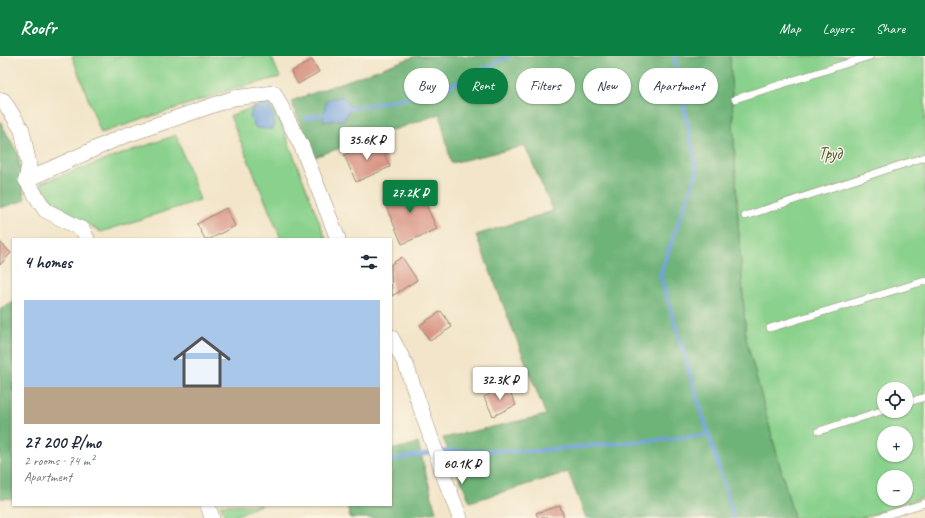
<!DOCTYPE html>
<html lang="en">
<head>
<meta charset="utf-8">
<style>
  :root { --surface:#fff; --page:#f6f6f7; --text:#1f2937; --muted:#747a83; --line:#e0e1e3; --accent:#0b8043 }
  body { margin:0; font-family:Caveat,sans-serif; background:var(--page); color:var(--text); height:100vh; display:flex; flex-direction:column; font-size:15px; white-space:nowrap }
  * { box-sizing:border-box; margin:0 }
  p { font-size:13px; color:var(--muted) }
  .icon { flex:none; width:22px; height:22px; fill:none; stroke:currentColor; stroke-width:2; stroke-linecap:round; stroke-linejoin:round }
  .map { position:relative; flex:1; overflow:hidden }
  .side { position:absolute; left:12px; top:182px; width:380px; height:268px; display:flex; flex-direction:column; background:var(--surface); border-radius:0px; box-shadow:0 1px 3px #0004 }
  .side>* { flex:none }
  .banner { position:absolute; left:404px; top:12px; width:380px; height:36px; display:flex; gap:8px }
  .buttons { position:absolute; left:877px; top:326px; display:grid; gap:8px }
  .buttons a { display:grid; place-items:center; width:36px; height:36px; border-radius:50%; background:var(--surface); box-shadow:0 1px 3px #0004; font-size:20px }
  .price { position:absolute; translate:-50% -34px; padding:0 9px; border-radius:4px; background:#fff; color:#222; font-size:13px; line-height:26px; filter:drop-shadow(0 1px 2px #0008) }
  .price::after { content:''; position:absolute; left:50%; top:24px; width:12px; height:9px; margin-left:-6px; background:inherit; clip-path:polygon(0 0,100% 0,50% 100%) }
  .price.current { background:var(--accent); color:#fff }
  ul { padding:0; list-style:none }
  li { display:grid; align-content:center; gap:8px; height:212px; padding:0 12px }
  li+li { border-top:1px solid var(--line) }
  li span { display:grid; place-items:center; height:124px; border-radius:0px; color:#555 }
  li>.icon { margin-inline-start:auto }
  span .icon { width:72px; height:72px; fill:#fffc; stroke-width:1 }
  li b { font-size:17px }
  h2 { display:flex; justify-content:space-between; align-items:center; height:48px; padding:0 12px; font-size:17px }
  .pill { padding:0 14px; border-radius:18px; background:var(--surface); box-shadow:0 1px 3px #0004; font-size:14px; line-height:36px }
  .pill.current { background:var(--accent); color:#fff }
  header { display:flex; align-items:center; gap:24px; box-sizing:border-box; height:56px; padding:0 20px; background:var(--accent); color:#fff }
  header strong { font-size:19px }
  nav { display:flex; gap:22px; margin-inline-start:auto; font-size:14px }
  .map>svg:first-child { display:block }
  .green { fill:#89d18c; stroke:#627e55; fill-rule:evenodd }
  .forest { fill:#6eb378; stroke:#546e4b }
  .water { fill:#73a2dc; stroke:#57667d }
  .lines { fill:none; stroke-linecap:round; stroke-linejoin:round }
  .stream { stroke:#73a2dc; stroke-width:4 }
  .building { fill:#d89485 }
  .service-casing { stroke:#968874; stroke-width:8 }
  .minor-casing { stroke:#968874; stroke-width:16 }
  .service { stroke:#fff; stroke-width:7 }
  .minor { stroke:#fff; stroke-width:15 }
  .labels { text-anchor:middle; stroke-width:3; stroke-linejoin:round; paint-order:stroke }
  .park-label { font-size:17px; fill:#525c3f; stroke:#fcf5e5 }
</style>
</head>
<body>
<header>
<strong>Roofr</strong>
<nav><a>Map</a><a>Layers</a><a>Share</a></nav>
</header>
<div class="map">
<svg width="925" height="462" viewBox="0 0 925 462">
  <rect width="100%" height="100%" fill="#fcf5e5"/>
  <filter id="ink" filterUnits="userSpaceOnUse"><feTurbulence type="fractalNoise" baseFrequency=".025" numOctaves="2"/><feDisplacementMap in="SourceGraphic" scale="8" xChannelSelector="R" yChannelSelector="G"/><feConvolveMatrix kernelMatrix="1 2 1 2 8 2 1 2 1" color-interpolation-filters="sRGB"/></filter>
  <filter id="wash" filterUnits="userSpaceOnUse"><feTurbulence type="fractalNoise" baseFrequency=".012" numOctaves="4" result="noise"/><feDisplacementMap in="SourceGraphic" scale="16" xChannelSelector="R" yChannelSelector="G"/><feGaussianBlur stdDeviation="0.9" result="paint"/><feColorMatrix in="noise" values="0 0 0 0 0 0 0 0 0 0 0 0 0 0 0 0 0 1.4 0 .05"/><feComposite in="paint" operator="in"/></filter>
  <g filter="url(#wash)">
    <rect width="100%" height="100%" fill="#f2e5c9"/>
    <g class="green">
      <path d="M 72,0 L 271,0 L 280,21 L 231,34 L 101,77 Z"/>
      <path d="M 730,0 L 925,0 L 925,441 L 863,462 L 794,462 L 746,283 L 738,165 ZM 884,333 L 906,333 L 906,355 L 884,355 ZM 884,377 L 906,377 L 906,399 L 884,399 ZM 884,421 L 906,421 L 906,443 L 884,443 Z"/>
      <path d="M 272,44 L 326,183 L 281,183 L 230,60 Z"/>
      <path d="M 176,79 L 200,144 L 101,176 L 54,147 L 40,127 Z"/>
      <path d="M 220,449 L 261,449 L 230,462 L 226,462 Z"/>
    </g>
    <g class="forest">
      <path d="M 416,0 L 730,0 L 738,165 L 746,283 L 794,462 L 586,462 L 568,416 L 470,446 L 443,382 L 546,359 L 476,179 L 553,155 L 525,90 L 451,107 L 440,58 L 314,101 L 291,45 Z"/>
      <path d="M 0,65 L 18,98 L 25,144 L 0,152 Z"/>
      <path d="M 13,245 L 13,443 L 0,442 L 0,253 Z"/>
      <path d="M 418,387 L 436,456 L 405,462 L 350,462 L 347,449 L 391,449 L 391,394 Z"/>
    </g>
    <g class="water">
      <path d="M 342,40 L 351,51 L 345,63 L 323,66 L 326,44 Z"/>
      <path d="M 269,48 L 275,64 L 272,73 L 256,72 L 250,61 L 252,53 Z"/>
    </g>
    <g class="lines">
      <g class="stream">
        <path d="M 674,0 L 697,115 L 660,219 L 731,452 L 733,462"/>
        <path d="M 345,54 L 440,35 L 510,0"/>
        <path d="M 306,62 L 329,57"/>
        <path d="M 439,396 L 446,395 L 535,395 L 709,379"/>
        <path d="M 391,404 L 432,397"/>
      </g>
    </g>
    <g id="blocks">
      <g class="building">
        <path d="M 312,4 L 319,16 L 298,28 L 291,16 Z"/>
        <path d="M 378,84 L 390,111 L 356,126 L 344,99 Z"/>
        <path d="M 417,128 L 437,173 L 402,188 L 383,143 Z"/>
        <path d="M 226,152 L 235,170 L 210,183 L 205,183 L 197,168 Z"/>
        <path d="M 0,186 L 11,197 L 0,209 Z"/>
        <path d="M 402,201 L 417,224 L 392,240 L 391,208 Z"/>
        <path d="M 441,255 L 452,271 L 430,285 L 420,269 Z"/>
        <path d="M 507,330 L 516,349 L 493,360 L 484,341 Z"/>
        <path d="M 560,450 L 564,462 L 538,462 L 536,457 Z"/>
      </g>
    </g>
  </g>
  <g filter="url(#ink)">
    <use href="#blocks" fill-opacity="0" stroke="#968874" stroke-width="1"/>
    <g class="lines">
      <g class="service-casing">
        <g id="service">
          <path d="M 735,43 L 870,0"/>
          <path d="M 745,160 L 925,101"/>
          <path d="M 770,272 L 925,225"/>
          <path d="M 906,347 L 925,341"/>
          <path d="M 819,375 L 884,354"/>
          <path d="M 877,462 L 925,447"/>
        </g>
      </g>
      <g class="minor-casing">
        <g id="minor">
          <path d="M 3,44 L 22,74 L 29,109 L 26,124 L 45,154 L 83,174 L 87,183"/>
          <path d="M 26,124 L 121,81 L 234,42 L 274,37 L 302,91 L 338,183"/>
          <path d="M 391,281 L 406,309 L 445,423 L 460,462"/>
          <path d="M 208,449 L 212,462"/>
        </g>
      </g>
      <use href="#service" class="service"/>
      <use href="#minor" class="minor"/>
    </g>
  </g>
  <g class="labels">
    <g class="park-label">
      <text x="830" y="103">Труд</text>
    </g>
  </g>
</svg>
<div class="buttons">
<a><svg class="icon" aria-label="locate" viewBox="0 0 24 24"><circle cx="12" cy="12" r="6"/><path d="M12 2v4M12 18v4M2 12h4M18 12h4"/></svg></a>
<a>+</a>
<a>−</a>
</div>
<b class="price" style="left:367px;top:105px">35.6K ₽</b>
<b class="price current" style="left:410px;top:158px">27.2K ₽</b>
<b class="price" style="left:500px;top:345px">32.3K ₽</b>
<b class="price" style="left:462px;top:429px">60.1K ₽</b>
<div class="banner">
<a class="pill">Buy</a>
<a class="pill current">Rent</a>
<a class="pill">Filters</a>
<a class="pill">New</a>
<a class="pill">Apartment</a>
</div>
<section class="side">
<h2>4 homes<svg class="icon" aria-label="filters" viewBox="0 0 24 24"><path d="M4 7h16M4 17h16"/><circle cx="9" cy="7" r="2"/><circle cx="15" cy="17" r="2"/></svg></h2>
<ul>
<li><span style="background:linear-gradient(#a9c7e8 70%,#b9a48a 0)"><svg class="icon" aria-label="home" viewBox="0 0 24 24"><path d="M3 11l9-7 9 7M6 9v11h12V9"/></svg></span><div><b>27 200 ₽/mo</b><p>2 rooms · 74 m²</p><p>Apartment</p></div></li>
</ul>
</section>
</div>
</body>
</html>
